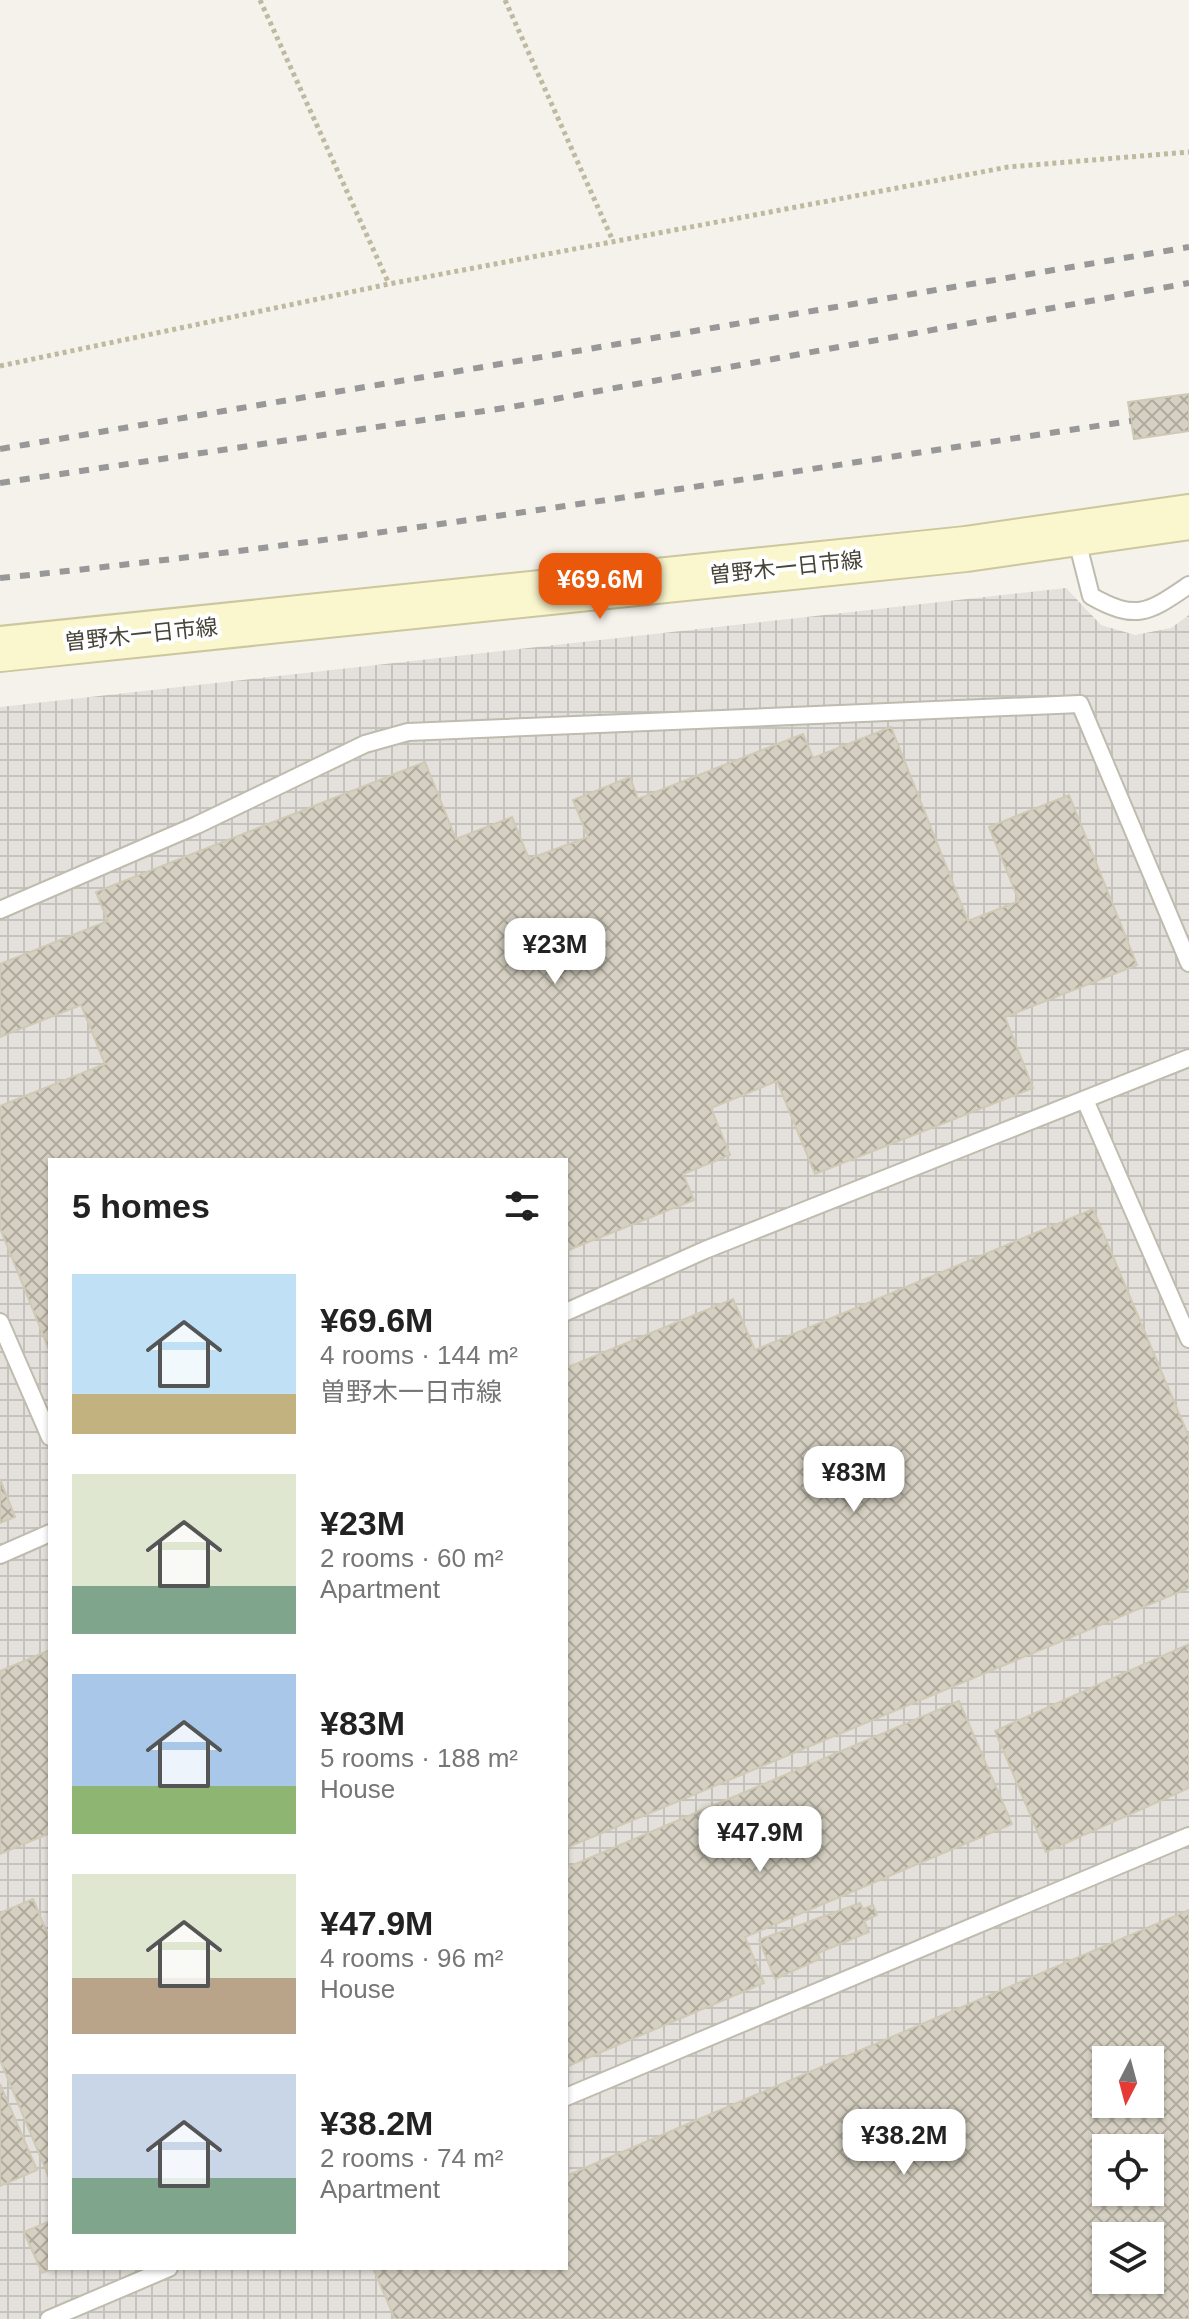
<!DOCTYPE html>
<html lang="en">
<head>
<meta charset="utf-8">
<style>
  :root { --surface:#fff; --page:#f2f2f2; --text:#222; --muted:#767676; --accent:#ea580c }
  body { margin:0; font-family:Helvetica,"Noto Sans JP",sans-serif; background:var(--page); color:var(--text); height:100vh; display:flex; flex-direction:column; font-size:30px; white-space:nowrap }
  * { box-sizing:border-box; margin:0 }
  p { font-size:26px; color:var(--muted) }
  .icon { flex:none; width:44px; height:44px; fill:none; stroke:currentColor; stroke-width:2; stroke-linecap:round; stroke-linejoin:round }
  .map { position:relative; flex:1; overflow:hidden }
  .drawer { position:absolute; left:48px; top:1158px; width:520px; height:1112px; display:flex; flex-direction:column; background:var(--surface); border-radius:0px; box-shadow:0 2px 6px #0004 }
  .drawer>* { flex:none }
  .needle { width:52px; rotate:186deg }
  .controls { position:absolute; left:1092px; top:2046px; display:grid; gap:16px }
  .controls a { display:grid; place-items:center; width:72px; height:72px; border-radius:0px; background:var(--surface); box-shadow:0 2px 6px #0004; font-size:40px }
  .price { position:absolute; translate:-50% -68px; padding:0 18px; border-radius:16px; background:#fff; color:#222; font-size:26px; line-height:52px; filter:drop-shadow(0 2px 4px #0008) }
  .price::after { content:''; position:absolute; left:50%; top:48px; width:24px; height:18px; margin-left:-12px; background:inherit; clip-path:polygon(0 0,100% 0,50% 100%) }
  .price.current { background:var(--accent); color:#fff }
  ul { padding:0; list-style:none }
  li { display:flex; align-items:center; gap:24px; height:200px; padding:0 24px }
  li span { display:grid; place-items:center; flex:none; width:224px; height:160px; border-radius:0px; color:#555 }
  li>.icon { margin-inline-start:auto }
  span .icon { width:96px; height:96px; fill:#fffc; stroke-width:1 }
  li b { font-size:34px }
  h2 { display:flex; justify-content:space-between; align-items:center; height:96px; padding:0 24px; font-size:34px }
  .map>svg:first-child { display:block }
  .industrial { fill:url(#industrial-grid); fill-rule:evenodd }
  .building { fill:url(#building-cross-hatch); stroke:#cfc9b5; stroke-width:2; fill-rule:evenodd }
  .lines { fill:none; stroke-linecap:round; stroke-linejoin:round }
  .lane-casing { stroke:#bfbbae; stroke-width:20 }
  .secondary-casing { stroke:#ccc79c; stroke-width:48 }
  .path { stroke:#bfb9a0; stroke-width:5; stroke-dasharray:4 4; stroke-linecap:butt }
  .lane { stroke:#fff; stroke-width:16 }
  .secondary { stroke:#faf6ce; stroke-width:44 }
  .rail { stroke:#989898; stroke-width:6; stroke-dasharray:10 10; stroke-linecap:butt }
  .labels { text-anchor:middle; stroke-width:8; stroke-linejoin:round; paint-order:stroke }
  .street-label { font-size:22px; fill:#474439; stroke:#fff }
</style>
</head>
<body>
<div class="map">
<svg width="1189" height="2319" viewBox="0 0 1189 2319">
  <defs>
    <pattern id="industrial-grid" width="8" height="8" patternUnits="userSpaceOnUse" patternTransform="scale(2)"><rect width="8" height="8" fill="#e4e1dc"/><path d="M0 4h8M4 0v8" fill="none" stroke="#c5c2be"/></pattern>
    <pattern id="building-cross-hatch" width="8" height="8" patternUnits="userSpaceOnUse" patternTransform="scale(2)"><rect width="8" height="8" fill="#d5d0c1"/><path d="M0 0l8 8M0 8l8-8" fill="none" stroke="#afaa9e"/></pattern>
  </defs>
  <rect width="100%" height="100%" fill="#f4f2eb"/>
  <path class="industrial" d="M 1066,588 L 1101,625 L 1135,635 L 1171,628 L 1189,615 L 1189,2319 L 0,2319 L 0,707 ZM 50,1160 L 566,1160 L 566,2268 L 50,2268 ZM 1106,2060 L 1150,2060 L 1150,2104 L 1106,2104 ZM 1106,2148 L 1150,2148 L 1150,2192 L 1106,2192 ZM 1106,2236 L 1150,2236 L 1150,2280 L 1106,2280 Z"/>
  <g class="building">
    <path d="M 1189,394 L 1189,431 L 1134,439 L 1128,402 Z"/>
    <path d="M 891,727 L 968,921 L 1019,901 L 989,827 L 1069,795 L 1137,965 L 1005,1017 L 1033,1088 L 815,1174 L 777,1081 L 711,1108 L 730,1155 L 683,1174 L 694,1200 L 566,1251 L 566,1160 L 50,1160 L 50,1352 L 0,1228 L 0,1106 L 105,1064 L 81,1005 L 0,1037 L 0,964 L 108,921 L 96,892 L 425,762 L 456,839 L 512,817 L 529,859 L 588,837 L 573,800 L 630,777 L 638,799 L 803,734 L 813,758 Z"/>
    <path d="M 1093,1209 L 1189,1437 L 1189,1588 L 566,1848 L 566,1368 L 733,1299 L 755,1350 Z"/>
    <path d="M 0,1479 L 15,1517 L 0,1523 Z"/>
    <path d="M 1189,1644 L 1189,1788 L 1046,1852 L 995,1731 Z"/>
    <path d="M 50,1650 L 50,1833 L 0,1854 L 0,1671 Z"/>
    <path d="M 959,1701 L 1012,1824 L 745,1937 L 764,1983 L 566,2067 L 566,1868 Z"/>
    <path d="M 33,1899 L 50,1940 L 50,2180 L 0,2060 L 0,1913 Z"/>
    <path d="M 860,1903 L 863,1909 L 873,1905 L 877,1915 L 864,1921 L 869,1932 L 818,1953 L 820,1959 L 775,1979 L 759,1940 Z"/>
    <path d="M 1189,1910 L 1189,2319 L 395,2319 L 373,2268 L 566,2268 L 566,2176 ZM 1106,2060 L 1150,2060 L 1150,2104 L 1106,2104 ZM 1106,2148 L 1150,2148 L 1150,2192 L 1106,2192 ZM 1106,2236 L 1150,2236 L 1150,2280 L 1106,2280 Z"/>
    <path d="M 0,2084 L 37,2170 L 0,2186 Z"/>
    <path d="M 50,2221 L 50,2268 L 54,2268 L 42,2273 L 24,2232 Z"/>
  </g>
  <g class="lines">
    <g class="lane-casing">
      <g id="lane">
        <path d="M 1075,533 L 1091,596 C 1137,622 1149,612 1189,585"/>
        <path d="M 0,910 L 197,825 L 365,744 L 408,732 L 1080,704 L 1189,963"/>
        <path d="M 1085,1100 L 1189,1339"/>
        <path d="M 566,1312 L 705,1250 L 1189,1058"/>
        <path d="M 0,1322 L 50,1437"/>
        <path d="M 0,1555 L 50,1533"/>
        <path d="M 566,2097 L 1189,1836"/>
        <path d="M 49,2319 L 169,2268"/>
      </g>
    </g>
    <g class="secondary-casing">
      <path id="secondary" d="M 0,649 L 966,549 L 1189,517"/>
    </g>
    <g class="path">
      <path d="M 260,0 L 389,284"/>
      <path d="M 505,0 L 613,241"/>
      <path d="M 0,366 L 389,284 L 1008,167 L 1189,152"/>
    </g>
    <use href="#lane" class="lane"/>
    <use href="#secondary" class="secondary"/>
    <g class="rail">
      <path d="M 0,449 L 1189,247"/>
      <path d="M 0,483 L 511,407 L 1189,283"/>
      <path d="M 0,578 C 379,540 754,476 1131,421"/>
    </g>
  </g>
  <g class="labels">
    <g class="street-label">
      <text transform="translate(786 567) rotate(-6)" y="8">曽野木一日市線</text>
      <text transform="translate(141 634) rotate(-6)" y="8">曽野木一日市線</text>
    </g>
  </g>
</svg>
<div class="controls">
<a><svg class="needle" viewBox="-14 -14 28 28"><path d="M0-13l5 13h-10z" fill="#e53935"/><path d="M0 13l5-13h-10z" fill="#767676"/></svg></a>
<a><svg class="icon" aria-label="locate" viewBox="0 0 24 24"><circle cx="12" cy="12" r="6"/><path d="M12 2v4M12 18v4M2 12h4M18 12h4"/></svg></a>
<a><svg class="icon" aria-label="layers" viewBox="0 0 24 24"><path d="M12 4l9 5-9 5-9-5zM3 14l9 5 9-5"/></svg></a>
</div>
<b class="price current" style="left:600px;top:621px">¥69.6M</b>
<b class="price" style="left:555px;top:986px">¥23M</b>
<b class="price" style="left:854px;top:1514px">¥83M</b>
<b class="price" style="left:760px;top:1874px">¥47.9M</b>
<b class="price" style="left:904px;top:2177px">¥38.2M</b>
<section class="drawer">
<h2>5 homes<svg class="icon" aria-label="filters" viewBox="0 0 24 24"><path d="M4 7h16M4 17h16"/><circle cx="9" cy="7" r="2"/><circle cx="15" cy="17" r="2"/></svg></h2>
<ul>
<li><span style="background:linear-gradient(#bfe0f5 75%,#c2b280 0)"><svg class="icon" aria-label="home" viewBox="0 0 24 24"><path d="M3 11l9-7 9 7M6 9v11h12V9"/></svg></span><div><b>¥69.6M</b><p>4 rooms · 144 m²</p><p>曽野木一日市線</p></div></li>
<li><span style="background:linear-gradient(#dfe7d0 70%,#7fa58c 0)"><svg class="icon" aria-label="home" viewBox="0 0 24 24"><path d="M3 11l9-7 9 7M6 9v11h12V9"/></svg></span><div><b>¥23M</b><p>2 rooms · 60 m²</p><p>Apartment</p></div></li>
<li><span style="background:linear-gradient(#a9c7e8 70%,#8fb573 0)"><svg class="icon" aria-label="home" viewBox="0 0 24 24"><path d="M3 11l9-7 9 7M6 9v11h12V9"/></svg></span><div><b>¥83M</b><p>5 rooms · 188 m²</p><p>House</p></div></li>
<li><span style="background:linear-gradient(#dfe7d0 65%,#b9a48a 0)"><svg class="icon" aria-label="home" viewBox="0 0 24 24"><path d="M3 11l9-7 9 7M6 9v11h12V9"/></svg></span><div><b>¥47.9M</b><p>4 rooms · 96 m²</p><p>House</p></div></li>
<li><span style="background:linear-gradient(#c9d6e8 65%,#7fa58c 0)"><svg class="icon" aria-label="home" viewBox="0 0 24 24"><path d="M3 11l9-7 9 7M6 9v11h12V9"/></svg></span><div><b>¥38.2M</b><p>2 rooms · 74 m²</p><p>Apartment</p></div></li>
</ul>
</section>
</div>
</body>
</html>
